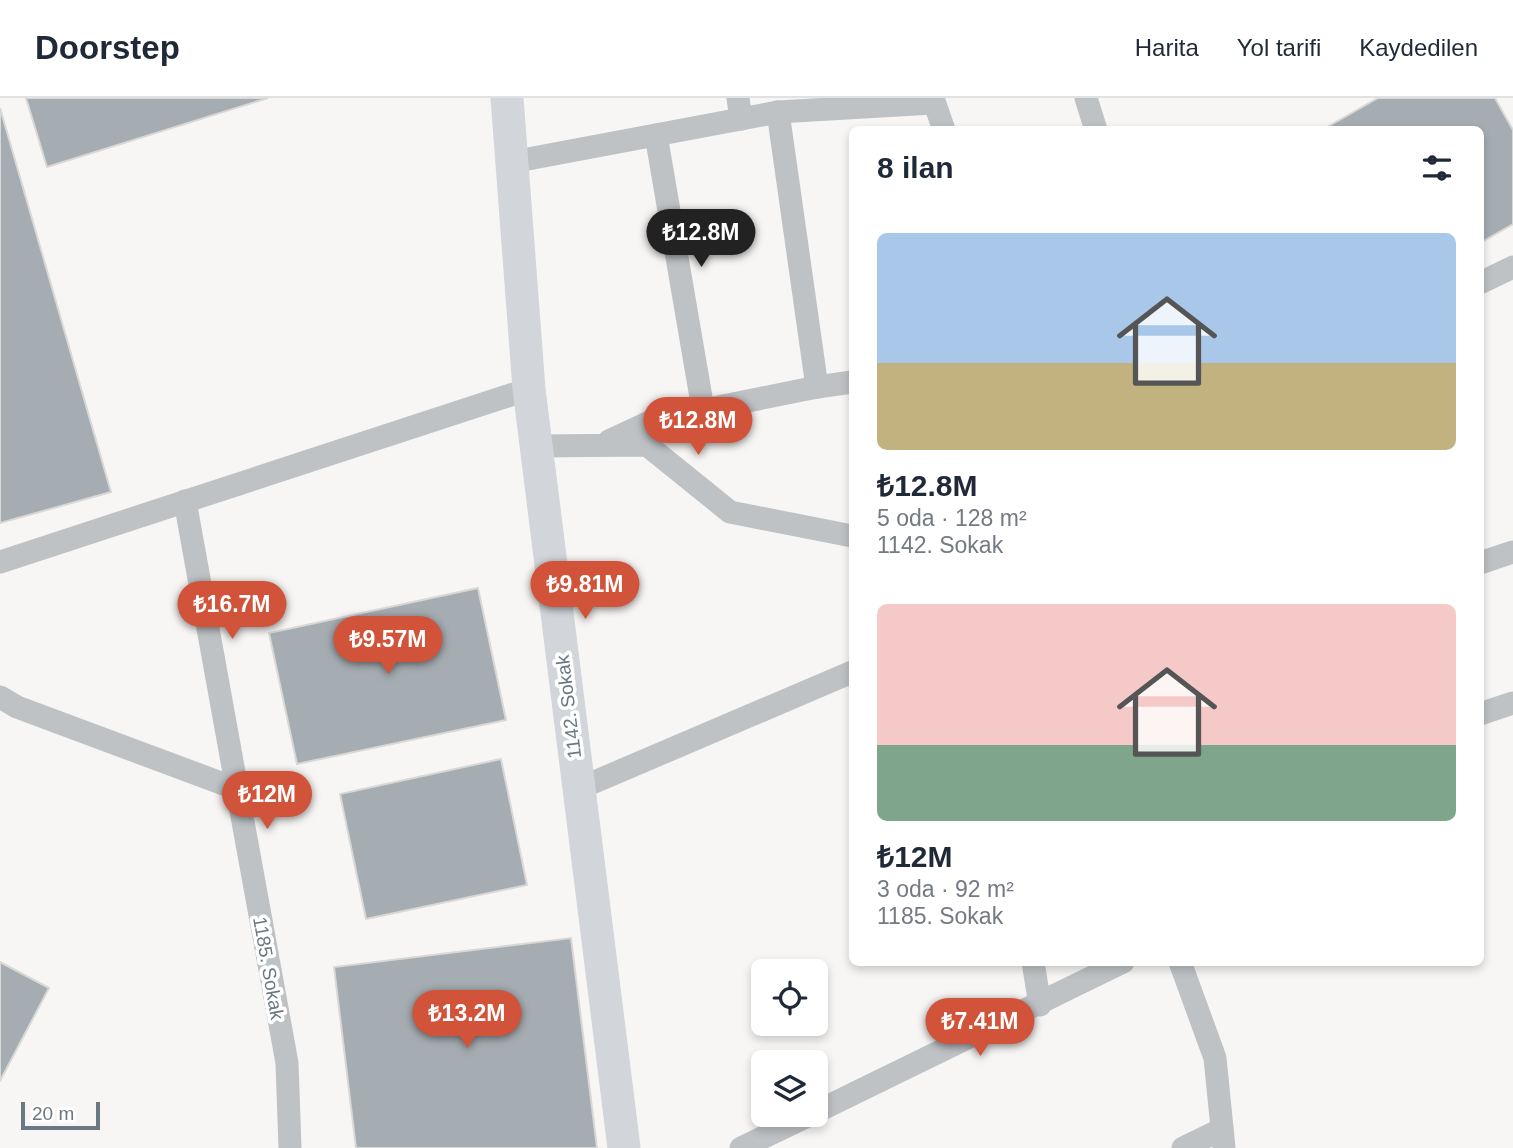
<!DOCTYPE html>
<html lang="tr">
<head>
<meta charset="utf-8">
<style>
  :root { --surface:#fff; --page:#f2f2f3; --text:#1f2937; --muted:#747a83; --line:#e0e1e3; --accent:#d15339 }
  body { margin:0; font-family:Helvetica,sans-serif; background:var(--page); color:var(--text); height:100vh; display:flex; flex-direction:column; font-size:26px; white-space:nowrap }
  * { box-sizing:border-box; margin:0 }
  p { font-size:23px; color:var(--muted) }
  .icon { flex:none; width:38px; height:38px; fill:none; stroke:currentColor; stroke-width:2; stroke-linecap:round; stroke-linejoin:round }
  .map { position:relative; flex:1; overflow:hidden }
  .side { position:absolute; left:849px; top:28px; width:635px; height:840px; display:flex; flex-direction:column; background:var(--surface); border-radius:10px; box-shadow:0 4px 10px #0003 }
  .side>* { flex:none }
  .fabs { position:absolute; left:751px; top:861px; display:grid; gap:14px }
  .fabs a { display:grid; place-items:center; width:77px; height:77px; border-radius:10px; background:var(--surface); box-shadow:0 4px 10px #0003; font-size:35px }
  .scale { position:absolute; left:21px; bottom:18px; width:79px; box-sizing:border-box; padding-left:7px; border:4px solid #697882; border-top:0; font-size:19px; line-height:24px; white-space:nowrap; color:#697882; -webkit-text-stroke:5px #fff; paint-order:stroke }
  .price { position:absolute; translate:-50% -60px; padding:0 16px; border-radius:24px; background:var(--accent); color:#fff; font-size:23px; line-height:46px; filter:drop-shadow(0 2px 4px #0008) }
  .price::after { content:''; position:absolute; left:50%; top:42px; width:21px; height:16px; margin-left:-10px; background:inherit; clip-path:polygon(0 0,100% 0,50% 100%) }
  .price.active { background:#222; color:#fff }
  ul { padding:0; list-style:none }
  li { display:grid; align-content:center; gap:14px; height:371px; padding:0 28px }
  li span { display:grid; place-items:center; height:217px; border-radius:10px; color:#555 }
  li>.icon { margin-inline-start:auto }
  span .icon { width:126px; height:126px; fill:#fffc; stroke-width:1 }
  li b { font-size:30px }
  h2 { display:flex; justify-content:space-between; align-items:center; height:84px; padding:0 28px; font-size:30px }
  header { display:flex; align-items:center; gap:42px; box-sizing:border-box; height:98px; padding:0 35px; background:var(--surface); border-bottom:2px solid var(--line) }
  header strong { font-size:33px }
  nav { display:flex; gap:38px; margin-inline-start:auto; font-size:24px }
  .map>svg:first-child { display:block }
  .building { fill:#a6adb2; stroke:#d8d8d6; stroke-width:2 }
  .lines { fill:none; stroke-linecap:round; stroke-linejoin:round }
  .street { stroke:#bec2c5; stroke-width:23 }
  .secondary { stroke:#d2d6da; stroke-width:33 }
  .labels { text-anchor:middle; stroke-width:7; stroke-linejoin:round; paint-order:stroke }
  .street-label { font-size:19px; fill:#697882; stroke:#fff }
</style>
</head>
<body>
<header>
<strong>Doorstep</strong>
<nav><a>Harita</a><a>Yol tarifi</a><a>Kaydedilen</a></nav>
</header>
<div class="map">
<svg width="1513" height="1050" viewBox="0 0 1513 1050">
  <rect width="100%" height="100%" fill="#f7f6f4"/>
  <g class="building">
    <path d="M 26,0 L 268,0 L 47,69 Z"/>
    <path d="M 1378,0 L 1495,0 L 1513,32 L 1513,126 L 1480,145 L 1480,32 L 1322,32 Z"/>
    <path d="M 0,10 L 111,394 L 0,425 Z"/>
    <path d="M 478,490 L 506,622 L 297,666 L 269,535 Z"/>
    <path d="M 501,661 L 527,787 L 366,821 L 340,696 Z"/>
    <path d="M 571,840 L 597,1050 L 356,1050 L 334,869 Z"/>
    <path d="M 0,864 L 49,890 L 0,983 Z"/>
  </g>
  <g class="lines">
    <g class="street">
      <path d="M 738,0 L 741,21"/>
      <path d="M 933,0 L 944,32"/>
      <path d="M 1086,0 L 1096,32"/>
      <path d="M 778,14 L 817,289"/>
      <path d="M 656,37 L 703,311"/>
      <path d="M 512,64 L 778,14 L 933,5"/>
      <path d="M 1480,185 L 1513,169"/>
      <path d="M 609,343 L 654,322 L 817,289 L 852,284"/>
      <path d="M 536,348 L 647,347 L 730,414 L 852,438"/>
      <path d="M 185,403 L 237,691"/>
      <path d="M 0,464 L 529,291"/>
      <path d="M 1480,465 L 1513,454"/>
      <path d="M 0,599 L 17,609 L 237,691 L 287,965 L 290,1050"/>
      <path d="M 1480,616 L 1513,605"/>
      <path d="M 578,691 L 852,574"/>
      <path d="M 1033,864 L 1040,907"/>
      <path d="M 1180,864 L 1215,960 L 1224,1050"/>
      <path d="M 816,1014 L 1123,864"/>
      <path d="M 741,1050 L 810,1017"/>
      <path d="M 1183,1050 L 1222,1031"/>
    </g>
    <path class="secondary" d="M 507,0 L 529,291 L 624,1050"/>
  </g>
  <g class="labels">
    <g class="street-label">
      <text transform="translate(568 609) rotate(-97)" y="7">1142. Sokak</text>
      <text transform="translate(269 870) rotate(80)" y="7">1185. Sokak</text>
    </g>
  </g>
</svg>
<div class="fabs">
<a><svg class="icon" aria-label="locate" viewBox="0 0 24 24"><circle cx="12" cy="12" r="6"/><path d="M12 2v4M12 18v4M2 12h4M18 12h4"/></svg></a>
<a><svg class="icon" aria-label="layers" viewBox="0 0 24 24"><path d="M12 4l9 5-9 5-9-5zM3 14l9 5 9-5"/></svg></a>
</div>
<div class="scale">20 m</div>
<b class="price active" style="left:701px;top:171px">₺12.8M</b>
<b class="price" style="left:698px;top:359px">₺12.8M</b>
<b class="price" style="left:585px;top:523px">₺9.81M</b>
<b class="price" style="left:232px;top:543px">₺16.7M</b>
<b class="price" style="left:388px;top:578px">₺9.57M</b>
<b class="price" style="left:267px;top:733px">₺12M</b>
<b class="price" style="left:467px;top:952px">₺13.2M</b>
<b class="price" style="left:980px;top:960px">₺7.41M</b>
<section class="side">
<h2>8 ilan<svg class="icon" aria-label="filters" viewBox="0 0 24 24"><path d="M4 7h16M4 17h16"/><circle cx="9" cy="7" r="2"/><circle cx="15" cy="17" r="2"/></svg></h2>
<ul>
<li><span style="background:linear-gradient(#a9c7e8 60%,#c2b280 0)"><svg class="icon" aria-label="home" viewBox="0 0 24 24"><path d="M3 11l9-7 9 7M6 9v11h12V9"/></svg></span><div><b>₺12.8M</b><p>5 oda · 128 m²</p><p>1142. Sokak</p></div></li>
<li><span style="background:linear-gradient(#f6c9c9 65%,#7fa58c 0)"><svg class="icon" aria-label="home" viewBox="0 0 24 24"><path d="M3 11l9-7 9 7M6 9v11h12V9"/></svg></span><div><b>₺12M</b><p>3 oda · 92 m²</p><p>1185. Sokak</p></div></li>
</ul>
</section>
</div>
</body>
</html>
